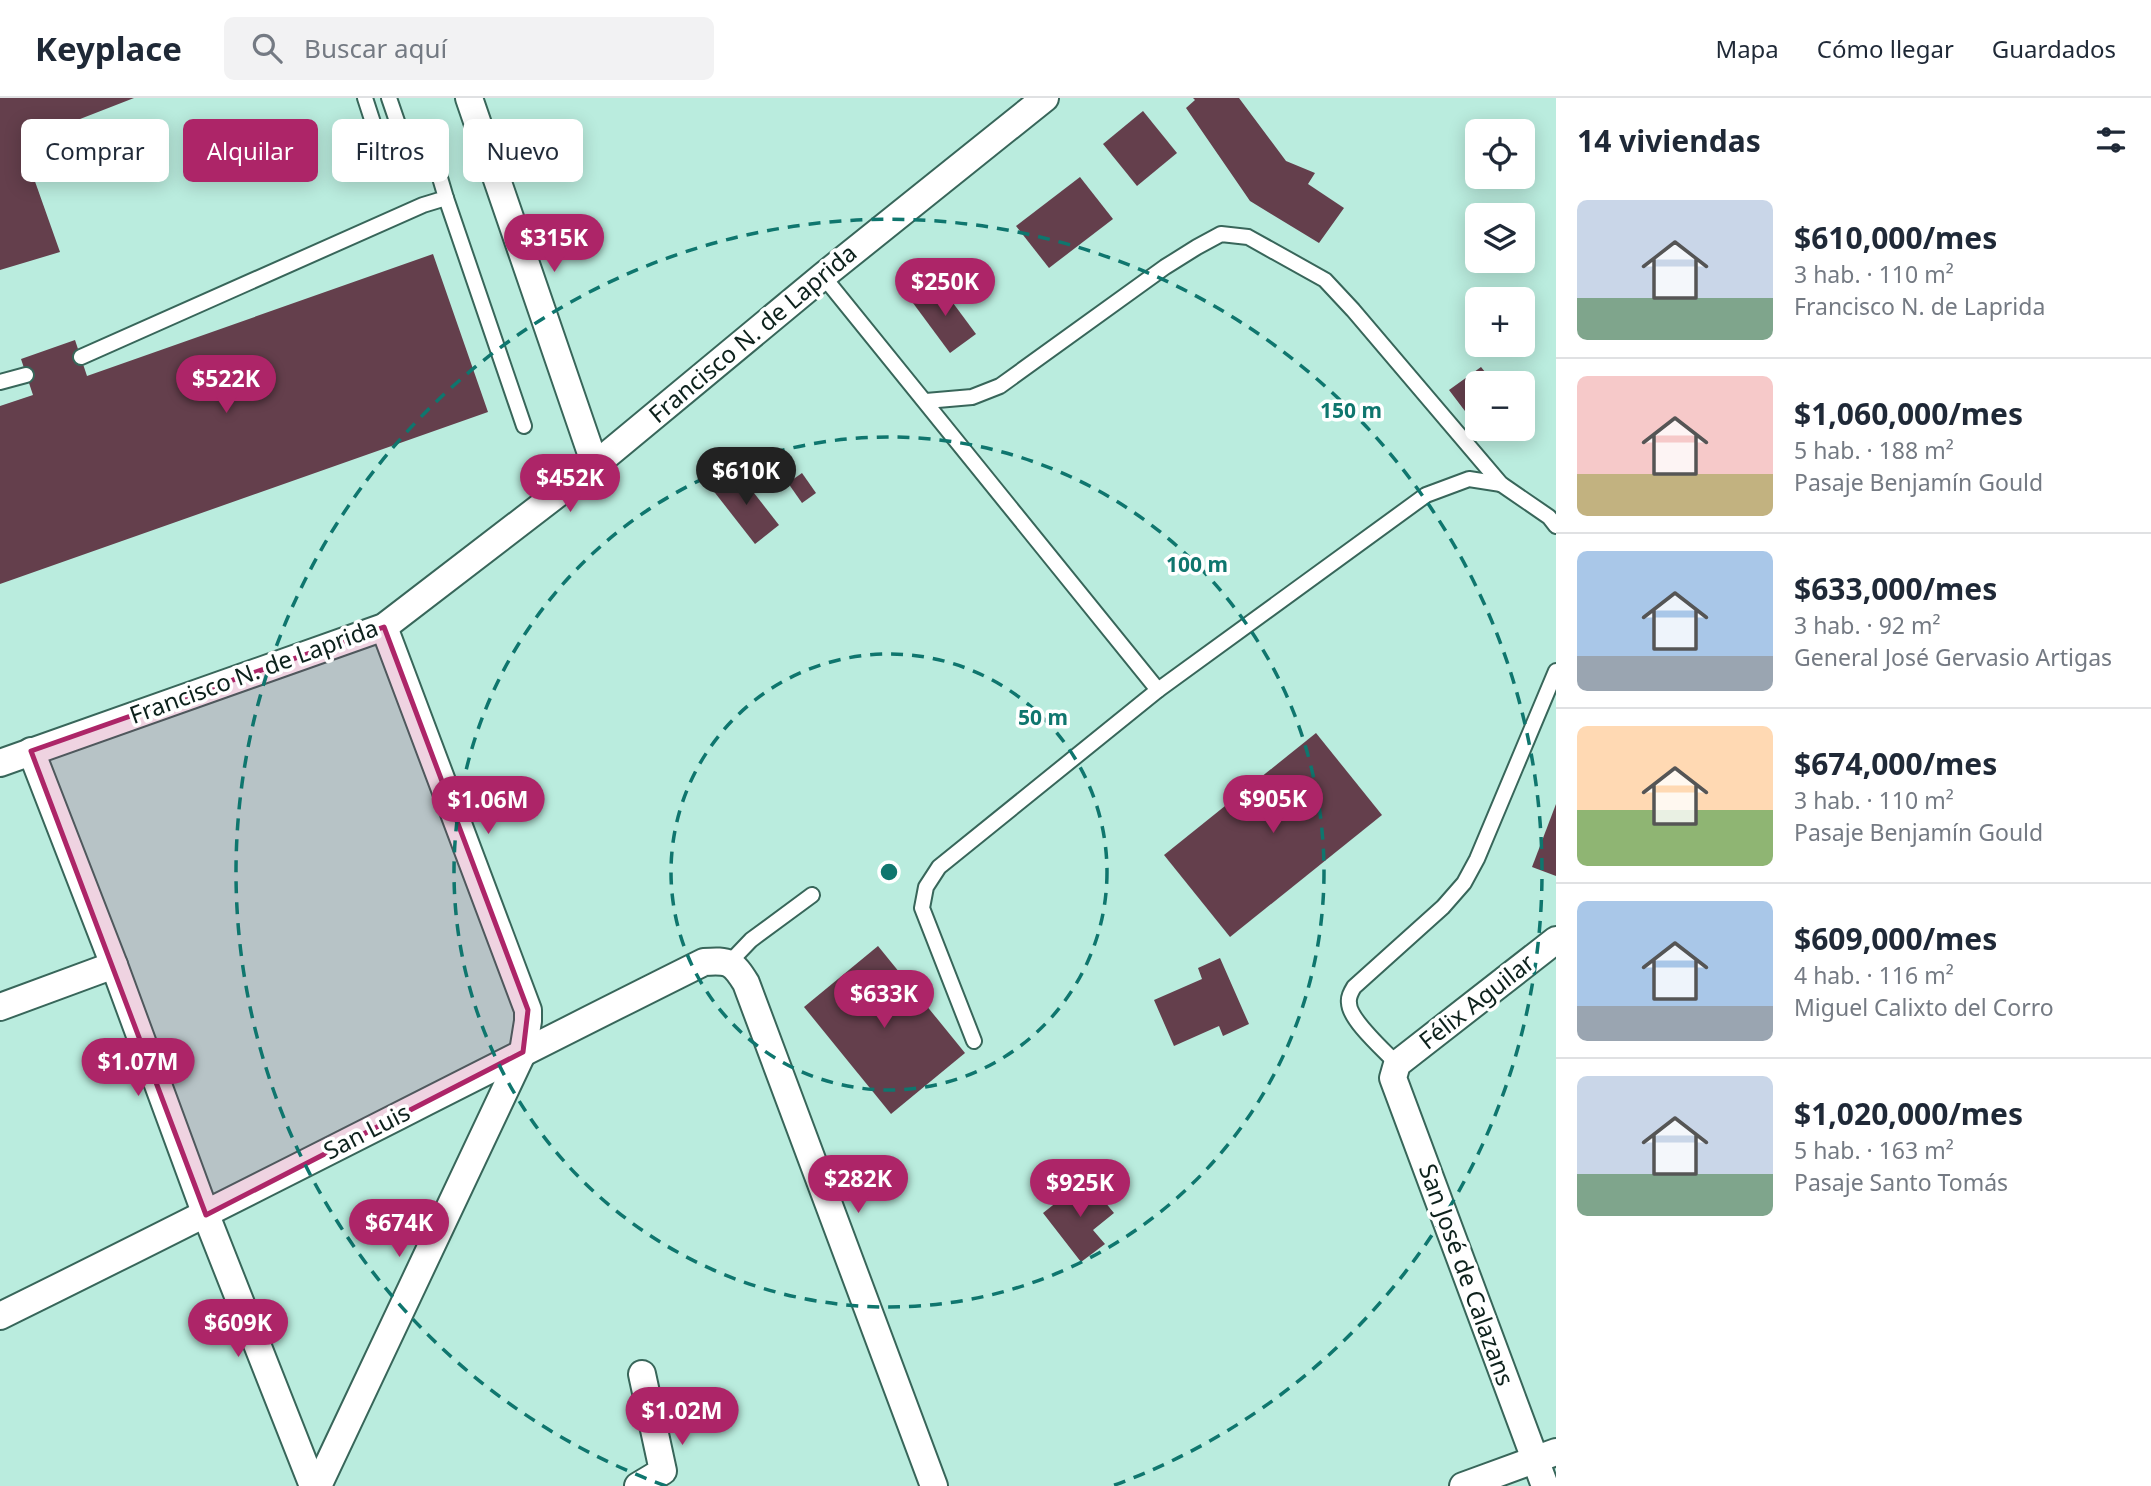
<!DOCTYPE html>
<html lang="es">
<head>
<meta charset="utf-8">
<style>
  :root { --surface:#fff; --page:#f2f2f3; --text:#1f2937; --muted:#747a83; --line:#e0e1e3; --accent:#ad2568 }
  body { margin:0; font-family:"Noto Sans",sans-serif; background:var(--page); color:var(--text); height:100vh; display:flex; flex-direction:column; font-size:26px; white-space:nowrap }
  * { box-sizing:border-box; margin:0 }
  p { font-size:23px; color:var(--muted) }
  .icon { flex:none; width:38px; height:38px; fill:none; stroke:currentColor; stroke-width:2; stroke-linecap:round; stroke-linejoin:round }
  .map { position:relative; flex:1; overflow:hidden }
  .sheet { display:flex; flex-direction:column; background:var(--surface); width:595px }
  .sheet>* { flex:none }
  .top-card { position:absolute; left:21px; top:21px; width:665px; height:63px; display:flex; gap:14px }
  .fabs { position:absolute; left:1465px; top:21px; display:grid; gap:14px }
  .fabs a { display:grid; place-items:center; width:70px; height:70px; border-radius:10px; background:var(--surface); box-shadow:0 4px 18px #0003; font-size:35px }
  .price { position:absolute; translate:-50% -60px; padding:0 16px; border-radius:24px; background:var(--accent); color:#fff; font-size:23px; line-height:46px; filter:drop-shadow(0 2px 4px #0008) }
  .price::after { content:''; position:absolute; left:50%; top:42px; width:21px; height:16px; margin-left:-10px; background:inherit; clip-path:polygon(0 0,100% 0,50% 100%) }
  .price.on { background:#222; color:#fff }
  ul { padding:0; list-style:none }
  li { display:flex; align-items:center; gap:21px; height:175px; padding:0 21px }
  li+li { border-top:2px solid var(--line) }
  li span { display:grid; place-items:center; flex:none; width:196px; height:140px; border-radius:10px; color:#555 }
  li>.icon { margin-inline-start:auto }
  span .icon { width:84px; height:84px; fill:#fffc; stroke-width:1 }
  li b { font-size:30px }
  h2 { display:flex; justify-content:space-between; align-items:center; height:84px; padding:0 21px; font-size:30px }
  .tag { padding:0 24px; border-radius:10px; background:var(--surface); box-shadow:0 4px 18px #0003; font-size:24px; line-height:63px }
  .tag.on { background:var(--accent); color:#fff }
  header { display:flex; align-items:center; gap:42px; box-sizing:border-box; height:98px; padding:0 35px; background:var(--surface); border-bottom:2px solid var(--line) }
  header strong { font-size:33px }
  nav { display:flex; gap:38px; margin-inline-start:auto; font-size:24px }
  .search { width:490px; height:63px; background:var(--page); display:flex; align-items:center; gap:18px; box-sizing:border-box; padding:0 24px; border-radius:10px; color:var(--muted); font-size:26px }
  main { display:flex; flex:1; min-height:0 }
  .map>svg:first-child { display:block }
  .building { fill:#643f4c }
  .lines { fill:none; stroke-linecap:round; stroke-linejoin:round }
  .lane-casing { stroke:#38665a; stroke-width:18 }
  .street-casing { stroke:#38665a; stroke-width:30 }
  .lane { stroke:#fff; stroke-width:14 }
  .street { stroke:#fff; stroke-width:26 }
  .marked { fill:#ad2568; fill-opacity:0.2; stroke:#ad2568; stroke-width:5; stroke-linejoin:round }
  .ring { fill:none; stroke:#0f766e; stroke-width:3.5; stroke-dasharray:12 9 }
  .labels { text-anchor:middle; stroke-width:7; stroke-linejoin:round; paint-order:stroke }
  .street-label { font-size:24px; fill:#0d211c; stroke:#fff }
  .centre { fill:#0f766e; stroke:#fff; stroke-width:3.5 }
  .ring-label { font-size:21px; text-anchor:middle; font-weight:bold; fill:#0f766e; stroke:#fff; stroke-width:7; stroke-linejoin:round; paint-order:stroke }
</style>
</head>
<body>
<header>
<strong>Keyplace</strong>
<div class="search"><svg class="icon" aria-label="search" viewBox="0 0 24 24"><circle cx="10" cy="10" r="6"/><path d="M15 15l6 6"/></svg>Buscar aquí</div>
<nav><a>Mapa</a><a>Cómo llegar</a><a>Guardados</a></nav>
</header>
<main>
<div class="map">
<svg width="1556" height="1388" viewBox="0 0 1556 1388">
  <rect width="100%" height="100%" fill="#baecde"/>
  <g class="building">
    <path d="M 0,0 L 134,0 L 21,44 L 60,154 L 0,172 Z"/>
    <path d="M 1193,0 L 1239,0 L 1286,63 L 1315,75 L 1308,86 L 1344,110 L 1319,145 L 1250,103 L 1186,10 L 1195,2 Z"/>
    <path d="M 1143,13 L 1177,55 L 1137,88 L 1103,46 Z"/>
    <path d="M 1080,79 L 1113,121 L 1049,170 L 1016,128 Z"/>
    <path d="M 433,156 L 488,314 L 0,486 L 0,308 L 33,297 L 21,261 L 75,242 L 87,278 Z"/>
    <path d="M 939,186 L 976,236 L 950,255 L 913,205 Z"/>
    <path d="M 1481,269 L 1494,285 L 1477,285 L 1477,317 L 1471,321 L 1449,292 Z"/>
    <path d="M 736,372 L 779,427 L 755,446 L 712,391 Z"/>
    <path d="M 802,375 L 816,395 L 802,405 L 788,385 Z"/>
    <path d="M 1316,635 L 1382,717 L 1230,839 L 1164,757 Z"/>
    <path d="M 1556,706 L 1556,778 L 1532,769 Z"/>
    <path d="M 878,848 L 965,955 L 891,1016 L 804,909 Z"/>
    <path d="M 1220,860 L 1249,926 L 1223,938 L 1219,928 L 1174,948 L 1154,902 L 1202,881 L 1198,870 Z"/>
    <path d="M 1086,1081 L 1114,1115 L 1093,1132 L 1105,1146 L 1081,1164 L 1043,1115 Z"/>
  </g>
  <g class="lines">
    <g class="lane-casing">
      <g id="lane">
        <path d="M 365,0 L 378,40 L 400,32 L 389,0"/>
        <path d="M 446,100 L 524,328"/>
        <path d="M 823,178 L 1158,592"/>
        <path d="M 81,259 L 423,107 L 446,100 L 438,73"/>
        <path d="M 0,284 L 26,277"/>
        <path d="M 926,303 L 972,299 L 1000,288 L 1165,169 L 1197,149 L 1221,136 L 1248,139 L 1325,182 L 1353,212 L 1501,386 L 1549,419 L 1556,428"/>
        <path d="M 729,865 L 751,842 L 812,797"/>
        <path d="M 974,943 L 922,810 L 926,789 L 939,769 L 1158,592 L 1426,397 L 1469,381 L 1501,386"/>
        <path d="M 1397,966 C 1385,953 1349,922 1349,905 C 1348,899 1351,894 1354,889 L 1443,809 L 1464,785 L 1477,761 L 1556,573"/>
      </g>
    </g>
    <g class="street-casing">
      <g id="street">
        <path d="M 469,0 L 595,367"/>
        <path d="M 31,653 L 114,867 L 206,1117 L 313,1388"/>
        <path d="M 0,665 L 384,529 L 595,367 L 823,178 L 1045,0"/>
        <path d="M 0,909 L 114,867"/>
        <path d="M 0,1218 C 236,1102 469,981 704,864 C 729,862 733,864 746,885 L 934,1388"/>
        <path d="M 318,1388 L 523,954 L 528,923 L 528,912 L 384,529"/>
        <path d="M 638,1388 L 663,1373 L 642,1276"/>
        <path d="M 1463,1388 L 1556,1354"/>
        <path d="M 1545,1388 L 1393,980 L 1397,966 L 1556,842"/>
      </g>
    </g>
    <use href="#lane" class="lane"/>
    <use href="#street" class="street"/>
  </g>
  <path class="marked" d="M 384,529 L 528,912 L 523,954 L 206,1117 L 31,653 Z"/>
  <g class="ring">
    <circle cx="889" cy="774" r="218"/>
    <circle cx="889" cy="774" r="435"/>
    <path d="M666 1388A653 653 0 1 1 1112 1388"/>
  </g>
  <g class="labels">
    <g class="street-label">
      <text transform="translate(753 236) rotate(-40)" y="8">Francisco N. de Laprida</text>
      <text transform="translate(254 574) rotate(-20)" y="8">Francisco N. de Laprida</text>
      <text transform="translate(1477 904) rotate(-38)" y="8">Félix Aguilar</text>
      <text transform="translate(367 1034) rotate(-27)" y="8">San Luis</text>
      <text transform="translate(1466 1177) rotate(70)" y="8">San José de Calazans</text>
    </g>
  </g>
  <circle cx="889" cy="774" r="10" class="centre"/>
  <g class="ring-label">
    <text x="1351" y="320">150 m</text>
    <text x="1197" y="474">100 m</text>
    <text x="1043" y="627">50 m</text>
  </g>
</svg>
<div class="fabs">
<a><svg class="icon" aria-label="locate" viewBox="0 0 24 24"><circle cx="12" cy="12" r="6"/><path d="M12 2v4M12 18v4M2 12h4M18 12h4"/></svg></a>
<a><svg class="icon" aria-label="layers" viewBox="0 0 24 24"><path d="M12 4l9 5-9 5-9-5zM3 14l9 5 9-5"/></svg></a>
<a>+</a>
<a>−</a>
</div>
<b class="price" style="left:554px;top:176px">$315K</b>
<b class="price" style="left:945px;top:220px">$250K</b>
<b class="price" style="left:226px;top:317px">$522K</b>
<b class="price on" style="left:746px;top:409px">$610K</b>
<b class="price" style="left:570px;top:416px">$452K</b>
<b class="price" style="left:1273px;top:737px">$905K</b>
<b class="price" style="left:488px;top:738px">$1.06M</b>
<b class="price" style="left:884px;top:932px">$633K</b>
<b class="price" style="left:138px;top:1000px">$1.07M</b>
<b class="price" style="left:858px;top:1117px">$282K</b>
<b class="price" style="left:1080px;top:1121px">$925K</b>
<b class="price" style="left:399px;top:1161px">$674K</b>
<b class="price" style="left:238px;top:1261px">$609K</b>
<b class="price" style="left:682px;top:1349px">$1.02M</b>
<div class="top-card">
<a class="tag">Comprar</a>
<a class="tag on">Alquilar</a>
<a class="tag">Filtros</a>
<a class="tag">Nuevo</a>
</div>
</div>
<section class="sheet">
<h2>14 viviendas<svg class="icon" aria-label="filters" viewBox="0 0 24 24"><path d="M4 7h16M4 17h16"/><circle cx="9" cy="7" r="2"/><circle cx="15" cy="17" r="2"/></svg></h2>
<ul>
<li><span style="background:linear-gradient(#c9d6e8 70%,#7fa58c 0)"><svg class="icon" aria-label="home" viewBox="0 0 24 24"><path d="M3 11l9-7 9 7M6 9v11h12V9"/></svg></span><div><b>$610,000/mes</b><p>3 hab. · 110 m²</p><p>Francisco N. de Laprida</p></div></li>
<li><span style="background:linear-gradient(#f6c9c9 70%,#c2b280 0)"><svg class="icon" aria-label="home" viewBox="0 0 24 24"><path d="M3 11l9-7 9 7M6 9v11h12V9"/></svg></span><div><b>$1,060,000/mes</b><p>5 hab. · 188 m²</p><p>Pasaje Benjamín Gould</p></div></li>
<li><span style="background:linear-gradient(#a9c7e8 75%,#9aa5b1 0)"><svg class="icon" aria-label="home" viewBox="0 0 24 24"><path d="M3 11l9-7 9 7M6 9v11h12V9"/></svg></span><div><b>$633,000/mes</b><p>3 hab. · 92 m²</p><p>General José Gervasio Artigas</p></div></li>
<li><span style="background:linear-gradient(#ffd9b3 60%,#8fb573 0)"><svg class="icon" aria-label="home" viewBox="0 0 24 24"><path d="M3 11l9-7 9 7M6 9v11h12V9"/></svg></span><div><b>$674,000/mes</b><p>3 hab. · 110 m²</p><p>Pasaje Benjamín Gould</p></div></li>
<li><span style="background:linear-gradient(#a9c7e8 75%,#9aa5b1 0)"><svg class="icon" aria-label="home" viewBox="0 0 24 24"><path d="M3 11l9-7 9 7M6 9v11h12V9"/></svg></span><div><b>$609,000/mes</b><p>4 hab. · 116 m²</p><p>Miguel Calixto del Corro</p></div></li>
<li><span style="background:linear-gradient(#c9d6e8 70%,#7fa58c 0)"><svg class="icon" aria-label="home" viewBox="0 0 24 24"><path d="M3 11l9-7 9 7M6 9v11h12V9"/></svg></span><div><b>$1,020,000/mes</b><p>5 hab. · 163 m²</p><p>Pasaje Santo Tomás</p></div></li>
</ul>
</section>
</main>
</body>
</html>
